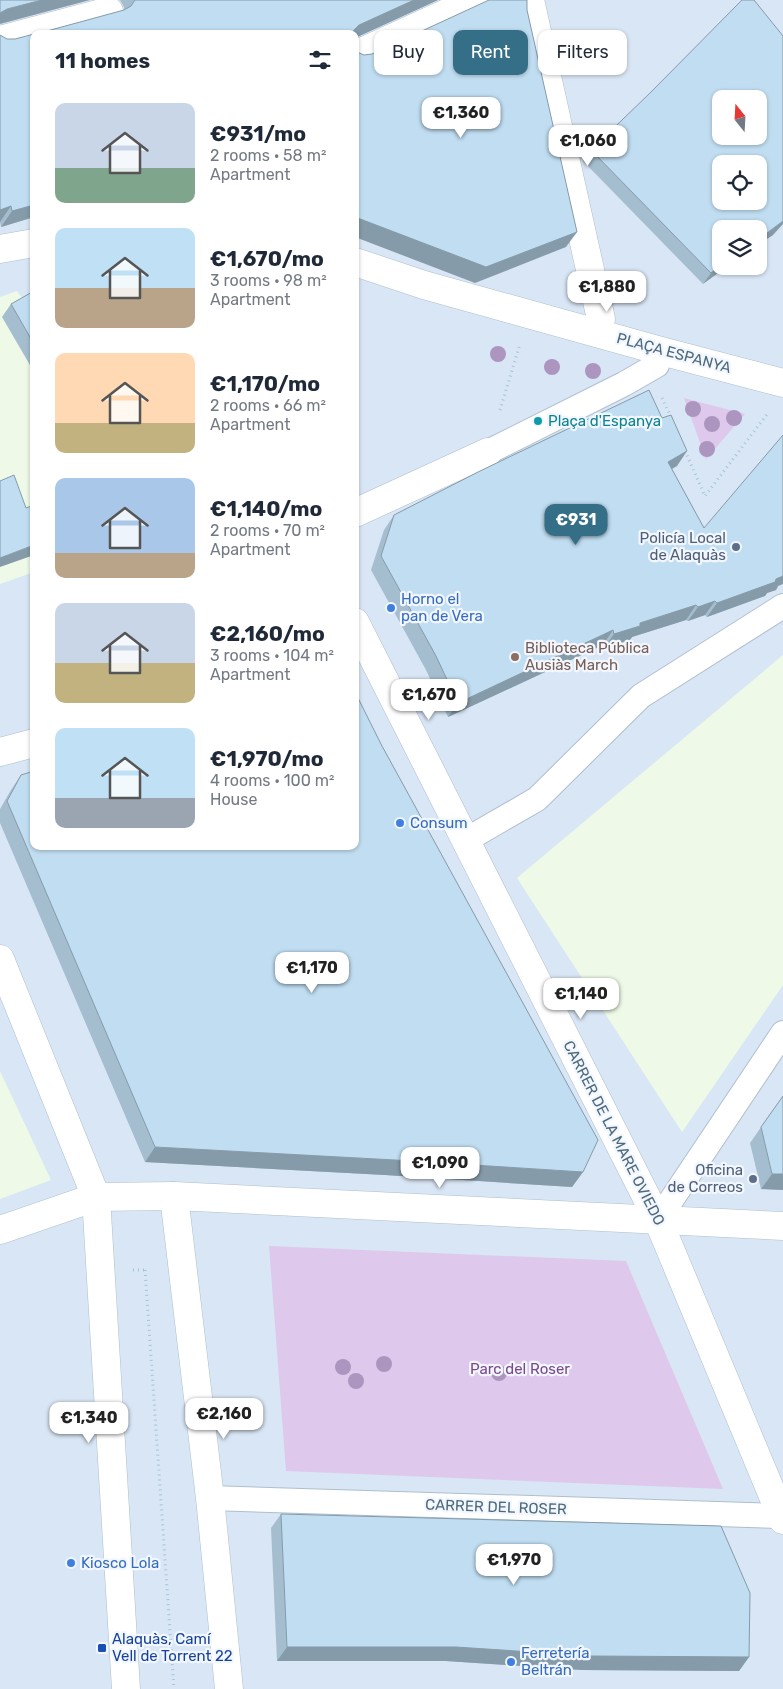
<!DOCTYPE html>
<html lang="en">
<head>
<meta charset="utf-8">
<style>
  :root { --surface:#fff; --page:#f6f6f7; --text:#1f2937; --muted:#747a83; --accent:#356f87 }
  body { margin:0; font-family:Rubik,sans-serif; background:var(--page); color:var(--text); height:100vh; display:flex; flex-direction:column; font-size:19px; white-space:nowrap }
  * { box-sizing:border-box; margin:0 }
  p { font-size:16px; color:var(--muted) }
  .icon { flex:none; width:28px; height:28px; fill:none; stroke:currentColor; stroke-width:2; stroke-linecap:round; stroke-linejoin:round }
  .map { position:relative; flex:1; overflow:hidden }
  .panel { position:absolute; left:30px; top:30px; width:329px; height:820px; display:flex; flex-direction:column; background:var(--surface); border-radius:10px; box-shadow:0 1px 4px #0004 }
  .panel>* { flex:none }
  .banner { position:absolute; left:374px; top:30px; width:334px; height:45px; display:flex; gap:10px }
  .needle { width:32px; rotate:342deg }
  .buttons { position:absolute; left:712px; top:90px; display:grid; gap:10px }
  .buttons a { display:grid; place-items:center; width:55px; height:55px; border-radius:10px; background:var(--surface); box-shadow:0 1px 4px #0004; font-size:25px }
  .price { position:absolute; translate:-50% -42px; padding:0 11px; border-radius:10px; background:#fff; color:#222; font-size:16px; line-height:32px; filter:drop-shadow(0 1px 2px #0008) }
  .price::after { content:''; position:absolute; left:50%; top:30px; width:15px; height:11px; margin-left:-8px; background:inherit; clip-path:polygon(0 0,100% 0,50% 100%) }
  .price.current { background:var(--accent); color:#fff }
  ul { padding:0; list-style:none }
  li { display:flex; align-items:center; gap:15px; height:125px; padding:0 25px }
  li span { display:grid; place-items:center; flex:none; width:140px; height:100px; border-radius:10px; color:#555 }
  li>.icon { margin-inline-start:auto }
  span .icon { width:60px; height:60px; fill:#fffc; stroke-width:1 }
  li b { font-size:21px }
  h2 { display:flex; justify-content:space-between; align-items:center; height:60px; padding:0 25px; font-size:21px }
  .chip { padding:0 18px; border-radius:10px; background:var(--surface); box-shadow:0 1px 4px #0004; font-size:18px; line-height:45px }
  .chip.current { background:var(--accent); color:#fff }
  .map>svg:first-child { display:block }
  .residential { fill:#d9e6f5; fill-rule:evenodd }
  .education { fill:#eefae7 }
  .green { fill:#dec8ec }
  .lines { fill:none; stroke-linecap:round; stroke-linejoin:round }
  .pedestrian-casing { stroke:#adbfce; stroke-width:26 }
  .minor-casing { stroke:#adbfce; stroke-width:29 }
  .tertiary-casing { stroke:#adbfce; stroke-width:29 }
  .path { stroke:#a4c4d9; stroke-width:3; stroke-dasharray:1 4; stroke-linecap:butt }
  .pedestrian { stroke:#fff; stroke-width:24 }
  .minor { stroke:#fff; stroke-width:28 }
  .tertiary { stroke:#fff; stroke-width:28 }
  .tree { fill:#ac95bf }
  .wall { fill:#a5becf }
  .shaded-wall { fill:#869ba9 }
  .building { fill:#c0ddf1; stroke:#869ba9; fill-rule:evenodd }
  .culture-dot { fill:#0f9aa8; stroke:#f2f7ff; stroke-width:2 }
  .service-dot { fill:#5c6f8a; stroke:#f2f7ff; stroke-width:2 }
  .shop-dot { fill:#3f7fe0; stroke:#f2f7ff; stroke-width:2 }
  .education-dot { fill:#8d6e63; stroke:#f2f7ff; stroke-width:2 }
  .transit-dot { fill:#1a4fb4; stroke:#f2f7ff; stroke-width:2 }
  .labels { text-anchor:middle; stroke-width:4.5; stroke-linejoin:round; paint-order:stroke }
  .street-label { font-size:15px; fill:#4d697a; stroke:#f2f7ff }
  .culture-label { font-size:15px; fill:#0d838f; stroke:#f2f7ff; text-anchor:start }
  .service-label { font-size:15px; fill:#4e5e75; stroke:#f2f7ff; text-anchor:end }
  .shop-label { font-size:15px; fill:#366cbe; stroke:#f2f7ff; text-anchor:start }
  .education-label { font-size:15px; fill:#785e54; stroke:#f2f7ff; text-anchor:start }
  .park-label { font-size:15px; fill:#79498c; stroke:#f2f7ff }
  .transit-label { font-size:15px; fill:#164399; stroke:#f2f7ff; text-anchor:start }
</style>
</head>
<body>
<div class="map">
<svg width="783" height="1689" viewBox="0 0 783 1689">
  <rect width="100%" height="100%" fill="#ebf2fd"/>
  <path class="residential" d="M 0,0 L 783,0 L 783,1689 L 0,1689 ZM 34,34 L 355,34 L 355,846 L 34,846 ZM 721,99 L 759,99 L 759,136 L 721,136 ZM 721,164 L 759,164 L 759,201 L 721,201 ZM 721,229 L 759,229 L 759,266 L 721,266 Z"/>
  <g class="education">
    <path d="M 17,291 L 26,303 L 34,299 L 34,572 L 0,584 L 0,297 Z"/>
    <path d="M 783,655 L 783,985 L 682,1132 L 517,878 Z"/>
    <path d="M 0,1071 L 51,1180 L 0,1199 Z"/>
  </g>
  <g class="green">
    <path d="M 684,398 L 745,414 L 706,459 Z"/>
    <path d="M 269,1246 L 626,1261 L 723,1489 L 286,1471 Z"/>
  </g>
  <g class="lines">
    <g class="pedestrian-casing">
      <g id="pedestrian">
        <path d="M 488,452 L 624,384 L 657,365"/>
        <path d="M 466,840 L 537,799 L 641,696 L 783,606"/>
        <path d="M 658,1220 L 783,1033"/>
        <path d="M 210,1498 L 782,1516"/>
      </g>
    </g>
    <g class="minor-casing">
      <g id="minor">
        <path d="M 530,0 L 601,319 L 597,332"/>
        <path d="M 0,40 L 109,11"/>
        <path d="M 355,55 L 475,0"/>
        <path d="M 355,513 L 488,452"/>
        <path d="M 355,622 L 658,1220 L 783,1520"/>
        <path d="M 0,752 L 34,743"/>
        <path d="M 0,959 L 96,1197 L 126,1689"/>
        <path d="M 174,1196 L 210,1498 L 229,1689"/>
        <path d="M 0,1230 L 96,1197 L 174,1196 L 783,1226"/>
      </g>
    </g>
    <g class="tertiary-casing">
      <g id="tertiary">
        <path d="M 0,249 L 34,243"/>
        <path d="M 355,262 L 424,285 L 661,351 L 783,383"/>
      </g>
    </g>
    <g class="path">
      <path d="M 662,398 L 671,417"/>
      <path d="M 500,410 L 520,344"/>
      <path d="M 685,451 L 705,496 L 768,413"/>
      <path d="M 133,1270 L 147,1270"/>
      <path d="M 145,1270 L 174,1689"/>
    </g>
    <use href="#pedestrian" class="pedestrian"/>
    <use href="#minor" class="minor"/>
    <use href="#tertiary" class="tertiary"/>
  </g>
  <g class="tree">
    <circle cx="498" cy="354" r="8"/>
    <circle cx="552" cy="367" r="8"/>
    <circle cx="593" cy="371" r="8"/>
    <circle cx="693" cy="409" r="8"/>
    <circle cx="734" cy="418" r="8"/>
    <circle cx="712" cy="424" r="8"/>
    <circle cx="707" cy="449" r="8"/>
    <circle cx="384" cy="1364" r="8"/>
    <circle cx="343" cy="1367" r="8"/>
    <circle cx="499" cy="1373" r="8"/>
    <circle cx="356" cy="1381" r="8"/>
  </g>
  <g class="wall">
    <path d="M 120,0 L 438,0 L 355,38 L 124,10 L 124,7 Z"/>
    <path d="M 0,35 L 34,217 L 1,227 L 0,222 Z"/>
    <path d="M 591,150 L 773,235 L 759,244 L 759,229 L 703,284 L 583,161 Z"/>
    <path d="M 34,291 L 34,372 L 2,317 L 11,304 Z"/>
    <path d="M 677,466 L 672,469 L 704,528 L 778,586 L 776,590 L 767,593 L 765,596 L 707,617 L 705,615 L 688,621 L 686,620 L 632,637 L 630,640 L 604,648 L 603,645 L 448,717 L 426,670 L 371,570 L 384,530 L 394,515 Z"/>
    <path d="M 21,775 L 583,1172 L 572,1187 L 385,1175 L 145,1162 L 0,823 L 0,809 L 11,790 Z"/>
    <path d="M 783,1096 L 783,1190 L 761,1189 L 750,1143 Z"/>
    <path d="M 281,1514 L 749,1657 L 739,1671 L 582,1670 L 446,1661 L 277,1661 L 271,1528 Z"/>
  </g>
  <g class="shaded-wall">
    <path d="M 42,0 L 90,0 L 0,24 L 0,13 L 7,9 Z"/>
    <path d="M 414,0 L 438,0 L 355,38 L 355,34 L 351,34 L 354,30 L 359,25 Z"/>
    <path d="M 34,205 L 34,217 L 1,227 L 12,211 Z"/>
    <path d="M 11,206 L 0,222 L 0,210 Z"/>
    <path d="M 355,217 L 577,232 L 566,247 L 475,283 L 355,237 Z"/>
    <path d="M 783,221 L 783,224 L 773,235 L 759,244 L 759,239 Z"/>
    <path d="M 721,265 L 721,266 L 728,266 L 703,284 L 711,273 Z"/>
    <path d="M 687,451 L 677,466 L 658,476 L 668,462 Z"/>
    <path d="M 34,545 L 34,555 L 0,567 L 0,558 Z"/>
    <path d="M 783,576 L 783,584 L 778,586 L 776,590 L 767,593 L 765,596 L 707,617 L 717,603 Z"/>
    <path d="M 715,601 L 705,615 L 688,621 L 698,607 Z"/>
    <path d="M 696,605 L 686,620 L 632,637 L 630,640 L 604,648 L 614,634 L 640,623 Z"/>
    <path d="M 613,630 L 603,645 L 448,717 L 458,703 Z"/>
    <path d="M 155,1147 L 395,1160 L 583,1172 L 572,1187 L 385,1175 L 145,1162 Z"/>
    <path d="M 772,1174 L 783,1174 L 783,1190 L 761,1189 Z"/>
    <path d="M 287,1647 L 456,1647 L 749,1657 L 739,1671 L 582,1670 L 446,1661 L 277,1661 Z"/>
  </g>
  <g class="building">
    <path d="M 0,0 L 42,0 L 7,9 L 0,13 Z"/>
    <path d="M 135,0 L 414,0 L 359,25 L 354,30 L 352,34 L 36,34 L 124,10 L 131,6 Z"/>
    <path d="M 489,0 L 527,0 L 527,10 L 577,232 L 486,267 L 355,217 L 355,50 L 357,52 L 364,55 L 372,54 Z"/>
    <path d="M 742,0 L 754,0 L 783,36 L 783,221 L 759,239 L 759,229 L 721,229 L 721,265 L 711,273 L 591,150 L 651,92 ZM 721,99 L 759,99 L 759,136 L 721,136 ZM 721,164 L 759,164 L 759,201 L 721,201 Z"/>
    <path d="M 34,34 L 34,205 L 12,211 L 11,206 L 0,210 L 0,35 L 7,39 L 15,39 Z"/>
    <path d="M 34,291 L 34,344 L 11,304 Z"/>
    <path d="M 649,390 L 662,418 L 671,415 L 687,451 L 668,462 L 704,528 L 783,435 L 783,576 L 776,579 L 775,582 L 717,603 L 715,601 L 698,607 L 696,605 L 640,623 L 640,626 L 614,634 L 613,630 L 458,703 L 436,656 L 381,556 L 394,515 L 480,471 Z"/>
    <path d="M 14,475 L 26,508 L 34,505 L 34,545 L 0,558 L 0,481 Z"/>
    <path d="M 355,692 L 382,746 L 598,1140 L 583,1172 L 395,1160 L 155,1147 L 7,801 L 21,775 L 34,771 L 34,846 L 355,846 Z"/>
    <path d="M 783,1096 L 783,1174 L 772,1174 L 761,1127 Z"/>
    <path d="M 281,1514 L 721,1526 L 750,1593 L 749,1657 L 592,1656 L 456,1647 L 287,1647 Z"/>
  </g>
  <circle class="culture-dot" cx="538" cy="421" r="5"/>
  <g class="service-dot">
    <circle cx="736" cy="547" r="5"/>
    <circle cx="753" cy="1179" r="5"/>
  </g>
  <g class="shop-dot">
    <circle cx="391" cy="608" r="5"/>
    <circle cx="400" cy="823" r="5"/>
    <circle cx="71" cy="1563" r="5"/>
    <circle cx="511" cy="1662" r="5"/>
  </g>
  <circle class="education-dot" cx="515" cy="657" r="5"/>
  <rect class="transit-dot" x="97" y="1643" width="10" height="10" rx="2.5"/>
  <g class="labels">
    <g class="street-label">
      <text transform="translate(674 353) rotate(15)" y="5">PLAÇA ESPANYA</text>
      <text transform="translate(614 1133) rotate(63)" y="5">CARRER DE LA MARE OVIEDO</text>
      <text transform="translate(496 1507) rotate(2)" y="5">CARRER DEL ROSER</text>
    </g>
    <g class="culture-label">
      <text x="548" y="426">Plaça d'Espanya</text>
    </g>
    <g class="service-label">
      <text x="726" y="543">Policía Local<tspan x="726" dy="17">de Alaquàs</tspan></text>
      <text x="743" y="1175">Oficina<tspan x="743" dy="17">de Correos</tspan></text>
    </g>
    <g class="shop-label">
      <text x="401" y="604">Horno el<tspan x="401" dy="17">pan de Vera</tspan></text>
      <text x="410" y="828">Consum</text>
      <text x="81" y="1568">Kiosco Lola</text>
      <text x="521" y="1658">Ferretería<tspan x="521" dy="17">Beltrán</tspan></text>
    </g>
    <g class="education-label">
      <text x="525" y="653">Biblioteca Pública<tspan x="525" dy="17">Ausiàs March</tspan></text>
    </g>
    <g class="park-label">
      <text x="520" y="1374">Parc del Roser</text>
    </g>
    <g class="transit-label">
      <text x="112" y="1644">Alaquàs, Camí<tspan x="112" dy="17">Vell de Torrent 22</tspan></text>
    </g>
  </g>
</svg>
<div class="buttons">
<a><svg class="needle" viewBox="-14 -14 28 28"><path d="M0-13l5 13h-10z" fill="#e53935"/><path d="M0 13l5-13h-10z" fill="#747a83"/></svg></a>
<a><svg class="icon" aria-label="locate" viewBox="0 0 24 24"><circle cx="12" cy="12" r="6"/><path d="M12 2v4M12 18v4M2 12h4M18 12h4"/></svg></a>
<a><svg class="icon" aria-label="layers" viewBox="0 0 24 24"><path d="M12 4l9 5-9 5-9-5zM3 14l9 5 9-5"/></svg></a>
</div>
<b class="price" style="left:461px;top:139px">€1,360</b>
<b class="price" style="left:588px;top:167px">€1,060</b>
<b class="price" style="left:607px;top:313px">€1,880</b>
<b class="price current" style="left:576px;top:546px">€931</b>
<b class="price" style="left:429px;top:721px">€1,670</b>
<b class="price" style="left:312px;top:994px">€1,170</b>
<b class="price" style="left:581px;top:1020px">€1,140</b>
<b class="price" style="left:440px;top:1189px">€1,090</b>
<b class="price" style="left:224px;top:1440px">€2,160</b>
<b class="price" style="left:89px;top:1444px">€1,340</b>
<b class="price" style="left:514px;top:1586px">€1,970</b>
<div class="banner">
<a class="chip">Buy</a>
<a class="chip current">Rent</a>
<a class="chip">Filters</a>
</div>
<section class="panel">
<h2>11 homes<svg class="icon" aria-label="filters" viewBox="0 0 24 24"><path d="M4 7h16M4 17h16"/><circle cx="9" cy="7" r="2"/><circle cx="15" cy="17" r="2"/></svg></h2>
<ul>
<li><span style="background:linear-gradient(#c9d6e8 65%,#7fa58c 0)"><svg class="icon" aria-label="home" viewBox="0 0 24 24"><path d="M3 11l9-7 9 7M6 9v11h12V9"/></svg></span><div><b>€931/mo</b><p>2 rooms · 58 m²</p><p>Apartment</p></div></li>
<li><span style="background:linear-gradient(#bfe0f5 60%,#b9a48a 0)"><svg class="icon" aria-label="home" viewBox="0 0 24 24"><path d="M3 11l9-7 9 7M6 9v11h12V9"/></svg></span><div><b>€1,670/mo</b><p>3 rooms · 98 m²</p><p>Apartment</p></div></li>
<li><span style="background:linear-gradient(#ffd9b3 70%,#c2b280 0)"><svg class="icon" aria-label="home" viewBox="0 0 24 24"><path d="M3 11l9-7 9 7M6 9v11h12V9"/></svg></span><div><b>€1,170/mo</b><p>2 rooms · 66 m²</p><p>Apartment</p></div></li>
<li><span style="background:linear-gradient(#a9c7e8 75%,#b9a48a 0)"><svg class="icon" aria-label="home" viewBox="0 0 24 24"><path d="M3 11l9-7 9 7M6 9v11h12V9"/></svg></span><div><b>€1,140/mo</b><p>2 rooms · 70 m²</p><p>Apartment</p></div></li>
<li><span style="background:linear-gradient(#c9d6e8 60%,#c2b280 0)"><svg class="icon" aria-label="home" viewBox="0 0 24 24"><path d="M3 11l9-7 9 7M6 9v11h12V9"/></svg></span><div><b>€2,160/mo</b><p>3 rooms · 104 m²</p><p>Apartment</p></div></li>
<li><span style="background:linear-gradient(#bfe0f5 70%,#9aa5b1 0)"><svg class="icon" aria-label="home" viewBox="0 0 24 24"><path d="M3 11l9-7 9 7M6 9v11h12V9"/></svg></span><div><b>€1,970/mo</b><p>4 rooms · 100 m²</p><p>House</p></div></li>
</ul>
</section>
</div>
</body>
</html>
